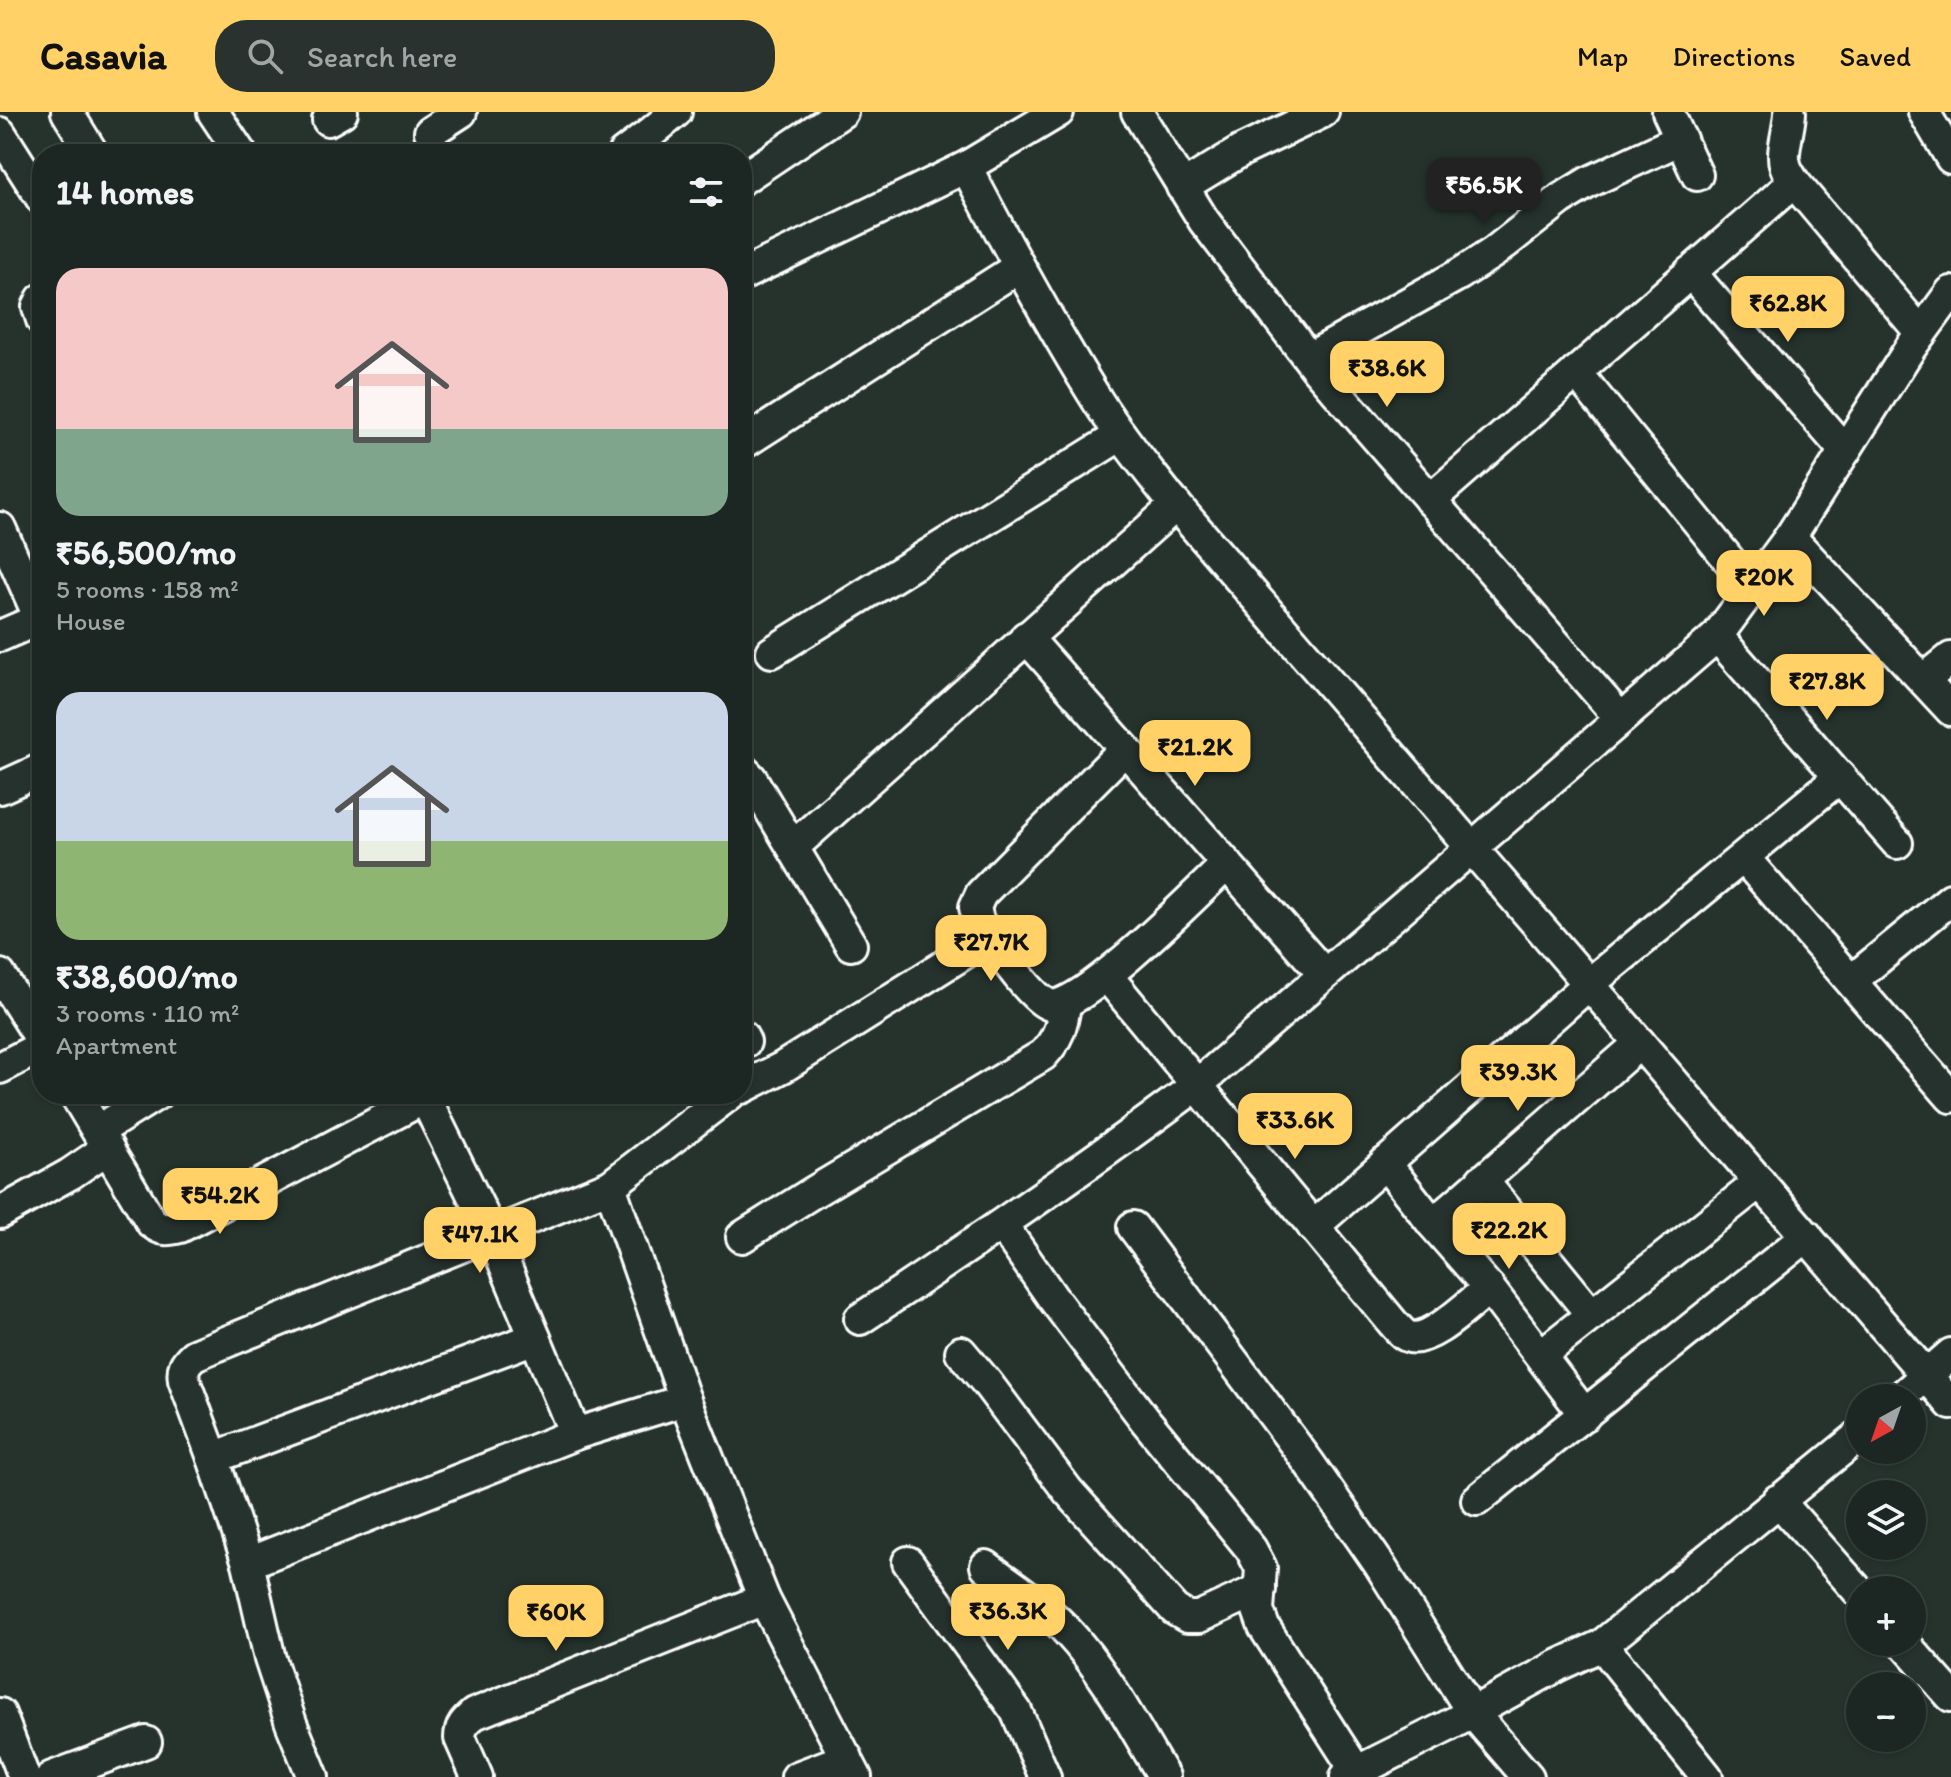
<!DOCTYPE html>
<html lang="en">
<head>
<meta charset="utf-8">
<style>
  :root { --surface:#1c2622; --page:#29322f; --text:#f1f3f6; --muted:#a0a5a5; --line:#3a4340; --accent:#ffd166 }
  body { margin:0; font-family:Itim,sans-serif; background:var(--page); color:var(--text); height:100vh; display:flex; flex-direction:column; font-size:30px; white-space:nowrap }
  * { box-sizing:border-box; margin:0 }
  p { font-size:26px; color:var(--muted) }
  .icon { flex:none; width:44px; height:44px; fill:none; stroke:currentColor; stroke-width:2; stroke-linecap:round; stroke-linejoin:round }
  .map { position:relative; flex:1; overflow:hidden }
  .drawer { position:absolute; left:32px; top:32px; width:720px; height:960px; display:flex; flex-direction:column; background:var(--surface); border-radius:32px; box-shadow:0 2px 6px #0004,0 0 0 2px var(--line) }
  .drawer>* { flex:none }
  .needle { width:52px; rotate:220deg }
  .fabs { position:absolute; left:1846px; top:1272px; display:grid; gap:16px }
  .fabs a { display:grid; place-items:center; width:80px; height:80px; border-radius:50%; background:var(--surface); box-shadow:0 2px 6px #0004,0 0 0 2px var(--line); font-size:40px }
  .price { position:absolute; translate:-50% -68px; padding:0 18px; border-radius:16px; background:var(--accent); color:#111; font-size:26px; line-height:52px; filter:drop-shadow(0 2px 4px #0008) }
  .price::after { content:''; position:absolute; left:50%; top:48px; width:24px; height:18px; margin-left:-12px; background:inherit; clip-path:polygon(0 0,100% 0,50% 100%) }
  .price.selected { background:#222; color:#fff }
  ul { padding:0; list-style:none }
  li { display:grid; align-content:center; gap:16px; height:424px; padding:0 24px }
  li span { display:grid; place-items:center; height:248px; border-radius:24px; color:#555 }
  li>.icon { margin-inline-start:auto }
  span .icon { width:144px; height:144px; fill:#fffc; stroke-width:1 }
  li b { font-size:34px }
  h2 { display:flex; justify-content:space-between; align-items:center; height:96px; padding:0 24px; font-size:34px }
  header { display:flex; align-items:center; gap:48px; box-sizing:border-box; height:112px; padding:0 40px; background:var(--accent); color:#111 }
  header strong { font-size:38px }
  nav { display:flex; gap:44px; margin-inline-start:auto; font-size:28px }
  .search { width:560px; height:72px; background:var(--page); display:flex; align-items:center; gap:20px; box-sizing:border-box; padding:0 28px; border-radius:32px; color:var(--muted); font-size:30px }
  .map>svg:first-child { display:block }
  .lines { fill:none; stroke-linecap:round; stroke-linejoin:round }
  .minor-casing { stroke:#fff; stroke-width:36 }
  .minor { stroke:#26332d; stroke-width:30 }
</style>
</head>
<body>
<header>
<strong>Casavia</strong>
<div class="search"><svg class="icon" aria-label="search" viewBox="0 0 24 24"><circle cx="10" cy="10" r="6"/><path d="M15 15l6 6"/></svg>Search here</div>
<nav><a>Map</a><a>Directions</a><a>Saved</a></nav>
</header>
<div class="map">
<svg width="1951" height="1665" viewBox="0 0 1951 1665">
  <rect width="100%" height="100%" fill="#26332d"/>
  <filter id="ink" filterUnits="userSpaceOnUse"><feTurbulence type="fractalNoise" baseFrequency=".0125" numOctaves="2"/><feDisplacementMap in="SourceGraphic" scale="16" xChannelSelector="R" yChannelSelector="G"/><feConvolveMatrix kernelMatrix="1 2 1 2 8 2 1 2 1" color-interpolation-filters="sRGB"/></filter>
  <g filter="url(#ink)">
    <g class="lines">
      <g class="minor-casing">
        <g id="minor">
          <path d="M 67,0 L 93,42"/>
          <path d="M 213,0 L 241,42"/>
          <path d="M 1137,0 L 1204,109 L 1316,256 L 1620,606"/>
          <path d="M 1668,0 L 1697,63"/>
          <path d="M 1790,0 C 1790,14 1781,41 1785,52 C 1786,58 1791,65 1794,70 L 1921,221"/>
          <path d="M 1924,0 L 1951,46"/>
          <path d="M 328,8 L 342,0"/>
          <path d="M 430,20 L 461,0"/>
          <path d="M 0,21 L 42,87"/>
          <path d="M 623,42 L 647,24 L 676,0"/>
          <path d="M 966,55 C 1008,135 1051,215 1099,291 C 1120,324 1145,354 1169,385 L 1951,1292"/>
          <path d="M 742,67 L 842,0"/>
          <path d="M 1182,75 L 1241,39 L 1323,0"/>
          <path d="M 1690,160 L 1845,339"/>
          <path d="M 742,163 L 966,55 L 1058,0"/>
          <path d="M 42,187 L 38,195 L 42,208"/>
          <path d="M 1309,246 L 1460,162 L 1494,140 L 1561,87 L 1589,70 L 1681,27"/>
          <path d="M 1576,260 L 1752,476"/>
          <path d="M 742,332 L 1019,155"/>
          <path d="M 1430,388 L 1794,70"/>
          <path d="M 0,416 L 40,507"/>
          <path d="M 1790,425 L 1951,598"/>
          <path d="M 0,524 L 42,506"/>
          <path d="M 1717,524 L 1897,731"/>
          <path d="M 1026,525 L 1324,862"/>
          <path d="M 772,540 L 1121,323"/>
          <path d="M 1924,568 L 1951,546"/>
          <path d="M 1125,637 L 981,782 L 975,795 L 978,809 C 992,828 1030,887 1050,893 C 1078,902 1202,776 1227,752"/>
          <path d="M 742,657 L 751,666 L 851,833"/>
          <path d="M 0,676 L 42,657"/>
          <path d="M 793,735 L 1176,393"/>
          <path d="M 1744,746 L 1951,985"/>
          <path d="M 0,863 L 42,929"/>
          <path d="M 1107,864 L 1393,1211 C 1397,1215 1402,1222 1407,1224 C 1428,1234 1472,1189 1489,1176"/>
          <path d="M 1851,869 L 1951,787"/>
          <path d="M 742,924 L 745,930"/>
          <path d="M 0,956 L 42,934"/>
          <path d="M 742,976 L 783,955 L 990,825"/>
          <path d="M 75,982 L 152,1111 C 162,1119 168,1118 180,1115 L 432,982"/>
          <path d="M 425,986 L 492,1122 L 575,1322"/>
          <path d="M 98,1019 L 157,982"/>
          <path d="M 1385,1051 L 1433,1112 L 1489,1176 L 1585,1303"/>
          <path d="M 1482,1068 L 1592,1203"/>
          <path d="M 610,1074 L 685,1288 L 764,1487 L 856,1665"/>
          <path d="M 0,1101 L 70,1062 L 108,1036"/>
          <path d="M 1433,1112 L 1640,931"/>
          <path d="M 1002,1113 L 1052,1185 L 1145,1308 L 1251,1437 L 1261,1456 L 1258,1498 L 1264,1515 L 1360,1665"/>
          <path d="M 1133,1115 L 1309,1351 L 1379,1452 L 1472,1600 L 1528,1665"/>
          <path d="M 1313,1115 L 1589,872 L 1840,665"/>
          <path d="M 742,1125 L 812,1081 L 1043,943 C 1058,927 1062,914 1065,893"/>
          <path d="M 860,1207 C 974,1132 1087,1055 1197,973 L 1717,524 L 1790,425 L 1911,235 L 1951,180"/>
          <path d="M 961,1240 L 987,1271 L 1068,1379 L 1175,1498 L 1187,1505 L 1199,1505 L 1260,1477"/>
          <path d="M 1541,1243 L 1760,1070"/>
          <path d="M 1900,1286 L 1951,1242"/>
          <path d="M 213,1346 L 535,1226"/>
          <path d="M 1477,1388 L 1807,1124"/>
          <path d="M 1778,1388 L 1860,1481"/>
          <path d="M 908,1450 L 1016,1599 L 1045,1665"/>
          <path d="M 248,1451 L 575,1322 L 685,1288"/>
          <path d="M 986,1454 C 1014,1475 1045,1494 1068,1520 C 1107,1562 1134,1616 1164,1665"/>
          <path d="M 1903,1530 L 1951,1584"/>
          <path d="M 1602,1533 L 1707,1665"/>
          <path d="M 0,1602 L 24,1665"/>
          <path d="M 52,1665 L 146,1630"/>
          <path d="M 313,1665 L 291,1611 L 270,1547 L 248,1451 L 213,1346 L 184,1268 C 182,1256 185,1251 194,1243 L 610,1074 L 730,982"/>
          <path d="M 477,1665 L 460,1626 C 460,1614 466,1609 474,1602 L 764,1487"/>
          <path d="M 797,1665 L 847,1646"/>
          <path d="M 1346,1665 L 1446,1615 L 1557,1554 L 1602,1533 L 1860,1323"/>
        </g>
      </g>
      <use href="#minor" class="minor"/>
    </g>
  </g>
</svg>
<div class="fabs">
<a><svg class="needle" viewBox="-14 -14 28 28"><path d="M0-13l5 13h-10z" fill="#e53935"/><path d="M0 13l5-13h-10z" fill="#a0a5a5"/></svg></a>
<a><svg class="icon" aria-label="layers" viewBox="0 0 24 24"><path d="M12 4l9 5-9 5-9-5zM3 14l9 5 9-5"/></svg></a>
<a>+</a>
<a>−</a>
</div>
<b class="price selected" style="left:1484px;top:114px">₹56.5K</b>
<b class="price" style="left:1788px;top:232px">₹62.8K</b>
<b class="price" style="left:1387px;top:297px">₹38.6K</b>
<b class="price" style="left:1764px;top:506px">₹20K</b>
<b class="price" style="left:1827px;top:610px">₹27.8K</b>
<b class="price" style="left:1195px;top:676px">₹21.2K</b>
<b class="price" style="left:991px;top:871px">₹27.7K</b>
<b class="price" style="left:1518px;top:1001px">₹39.3K</b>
<b class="price" style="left:1295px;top:1049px">₹33.6K</b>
<b class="price" style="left:220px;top:1124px">₹54.2K</b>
<b class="price" style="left:1509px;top:1159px">₹22.2K</b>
<b class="price" style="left:480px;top:1163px">₹47.1K</b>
<b class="price" style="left:1008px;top:1540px">₹36.3K</b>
<b class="price" style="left:556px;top:1541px">₹60K</b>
<section class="drawer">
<h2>14 homes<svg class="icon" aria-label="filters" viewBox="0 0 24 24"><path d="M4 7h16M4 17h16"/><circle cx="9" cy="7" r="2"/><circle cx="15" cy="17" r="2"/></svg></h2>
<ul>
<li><span style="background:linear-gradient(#f6c9c9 65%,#7fa58c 0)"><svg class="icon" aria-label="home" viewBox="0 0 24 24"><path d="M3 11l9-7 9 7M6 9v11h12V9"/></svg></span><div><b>₹56,500/mo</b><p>5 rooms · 158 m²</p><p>House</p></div></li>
<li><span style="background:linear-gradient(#c9d6e8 60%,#8fb573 0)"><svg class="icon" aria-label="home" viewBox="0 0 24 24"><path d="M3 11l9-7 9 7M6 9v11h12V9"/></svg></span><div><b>₹38,600/mo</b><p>3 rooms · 110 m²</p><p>Apartment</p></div></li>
</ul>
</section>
</div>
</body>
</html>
